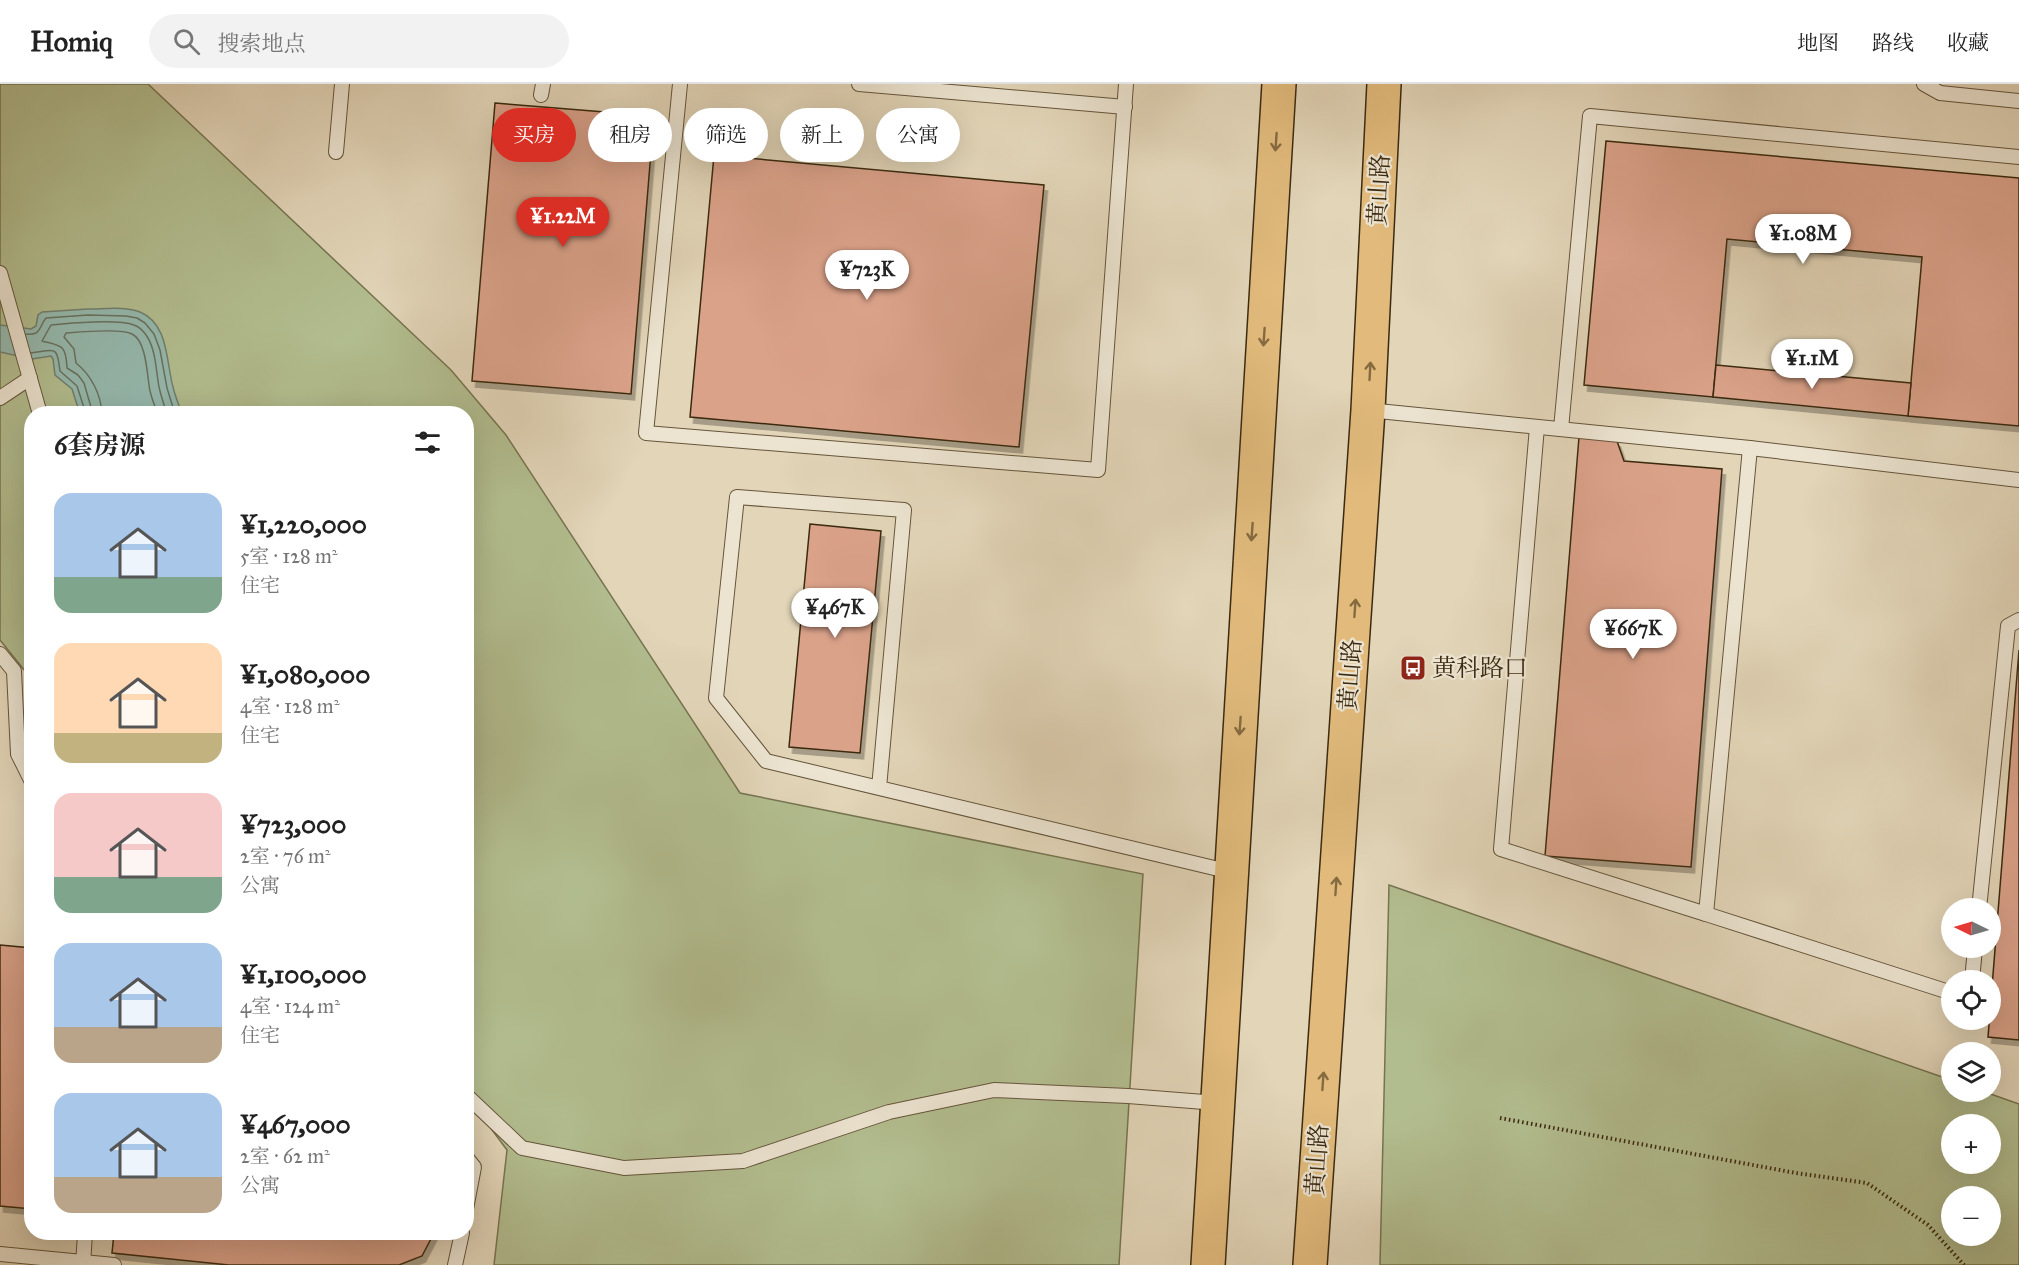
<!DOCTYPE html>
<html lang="zh">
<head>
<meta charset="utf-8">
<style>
  :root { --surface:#fff; --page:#f2f2f2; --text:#222; --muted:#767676; --line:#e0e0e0; --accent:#d93025 }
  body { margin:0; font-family:"IM FELL Great Primer","Noto Serif SC",serif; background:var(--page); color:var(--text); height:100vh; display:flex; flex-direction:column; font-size:22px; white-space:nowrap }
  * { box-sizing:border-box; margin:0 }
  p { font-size:20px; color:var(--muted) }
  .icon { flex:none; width:33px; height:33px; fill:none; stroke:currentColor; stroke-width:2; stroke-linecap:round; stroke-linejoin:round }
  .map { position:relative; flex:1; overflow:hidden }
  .sheet { position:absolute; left:24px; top:322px; width:450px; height:834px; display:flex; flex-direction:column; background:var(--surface); border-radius:24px; box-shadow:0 6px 24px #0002 }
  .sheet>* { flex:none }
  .guide { position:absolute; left:492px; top:24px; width:570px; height:54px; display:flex; gap:12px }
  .needle { width:39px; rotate:275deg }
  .buttons { position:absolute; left:1941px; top:814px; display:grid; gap:12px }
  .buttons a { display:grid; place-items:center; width:60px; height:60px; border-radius:50%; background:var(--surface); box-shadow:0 6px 24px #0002; font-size:30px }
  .price { position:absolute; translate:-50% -51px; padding:0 14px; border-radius:21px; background:#fff; color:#222; font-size:20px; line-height:39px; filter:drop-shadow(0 2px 3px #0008) }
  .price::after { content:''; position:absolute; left:50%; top:36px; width:18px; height:14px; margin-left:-9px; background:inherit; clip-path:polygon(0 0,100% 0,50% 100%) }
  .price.on { background:var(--accent); color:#fff }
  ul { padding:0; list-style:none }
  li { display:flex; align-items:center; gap:18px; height:150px; padding:0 30px }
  li span { display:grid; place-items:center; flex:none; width:168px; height:120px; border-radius:18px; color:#555 }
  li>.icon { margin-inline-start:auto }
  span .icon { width:72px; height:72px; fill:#fffc; stroke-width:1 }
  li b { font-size:26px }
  h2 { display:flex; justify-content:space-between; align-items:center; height:72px; padding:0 30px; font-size:26px }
  .chip { padding:0 21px; border-radius:27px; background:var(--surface); box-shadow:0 6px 24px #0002; font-size:21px; line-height:54px }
  .chip.on { background:var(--accent); color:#fff }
  header { display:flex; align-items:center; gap:36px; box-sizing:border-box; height:84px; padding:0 30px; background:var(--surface); border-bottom:2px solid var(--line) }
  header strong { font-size:28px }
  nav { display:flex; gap:33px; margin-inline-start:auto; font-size:21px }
  .search { width:420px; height:54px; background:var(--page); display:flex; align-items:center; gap:15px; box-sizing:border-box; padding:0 21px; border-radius:33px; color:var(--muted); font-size:22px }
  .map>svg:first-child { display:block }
  .green { fill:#b2bd8f; stroke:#767450; stroke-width:1.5; fill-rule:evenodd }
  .water { fill:#95b9ae; stroke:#71806f; stroke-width:1.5 }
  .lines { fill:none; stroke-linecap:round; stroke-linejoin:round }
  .shore { stroke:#687260; stroke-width:1.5 }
  .building { fill:#dba28a; stroke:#3b2a11; stroke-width:1.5; filter:url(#shadow) }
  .service-casing { stroke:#65553b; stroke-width:16 }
  .primary-casing { stroke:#3b2a11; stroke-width:36 }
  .path { stroke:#3b2a11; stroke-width:4; stroke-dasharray:1.5 3; stroke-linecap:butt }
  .service { stroke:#ece4d1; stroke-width:14 }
  .primary { stroke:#e1ba7c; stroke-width:33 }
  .oneway { stroke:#866b41 }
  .labels { text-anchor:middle; stroke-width:4.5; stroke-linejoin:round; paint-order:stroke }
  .street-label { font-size:24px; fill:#3b2a11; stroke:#ece4d1 }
  .poi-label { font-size:24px; fill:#3b2a11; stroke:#ece4d1; text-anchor:start }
</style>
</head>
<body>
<header>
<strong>Homiq</strong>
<div class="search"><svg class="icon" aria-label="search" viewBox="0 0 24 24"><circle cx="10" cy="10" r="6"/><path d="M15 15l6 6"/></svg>搜索地点</div>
<nav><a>地图</a><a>路线</a><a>收藏</a></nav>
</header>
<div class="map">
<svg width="2019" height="1181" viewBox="0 0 2019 1181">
  <defs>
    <filter id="shadow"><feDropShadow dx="3.5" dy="6" stdDeviation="0" flood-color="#0004"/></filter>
  </defs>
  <rect width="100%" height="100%" fill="#e2d5b8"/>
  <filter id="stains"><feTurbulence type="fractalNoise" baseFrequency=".00333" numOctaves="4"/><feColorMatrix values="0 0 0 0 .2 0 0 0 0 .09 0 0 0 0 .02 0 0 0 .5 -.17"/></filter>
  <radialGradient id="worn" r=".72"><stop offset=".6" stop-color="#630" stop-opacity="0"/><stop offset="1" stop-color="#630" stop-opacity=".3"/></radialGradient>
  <g class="green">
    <path d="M 0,0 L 148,0 L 451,286 L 506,351 L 740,709 L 1143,790 L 1119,1181 L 494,1181 L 507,1066 L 466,1011 L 466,330 L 32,330 L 32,583 L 25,587 L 0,556 Z"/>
    <path d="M 1389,801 L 1951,996 L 1952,1008 L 1985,1008 L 2019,1020 L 2019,1181 L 1380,1181 ZM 1952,1041 L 1990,1041 L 1990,1080 L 1952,1080 ZM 1952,1113 L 1990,1113 L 1990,1152 L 1952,1152 Z"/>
  </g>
  <path class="water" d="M 88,225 C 104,225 126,222 140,228 C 169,240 166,278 173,303 C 175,312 179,321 182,330 L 80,330 L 72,305 L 55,291 L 53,275 L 51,272 L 32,275 L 0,268 L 0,241 L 31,245 L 36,242 L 38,231 L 42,228 Z"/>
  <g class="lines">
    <g class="shore">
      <path d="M 26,250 C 42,252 39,242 46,234 L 88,231 L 126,232 L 137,234 L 145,239 L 154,250 L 160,266 L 167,304 L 175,330"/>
      <path d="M 31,269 C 56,266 57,261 60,287 L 77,302 L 86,330"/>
      <path d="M 93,330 L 84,299 L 78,291 L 67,284 C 66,260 61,262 42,257 L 51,241 C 70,239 118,235 134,241 C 140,243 145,249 148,254 C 156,268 156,287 159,303 C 161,312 164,321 167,330"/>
      <path d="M 102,330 C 101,310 91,291 76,279 L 74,265 L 64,253 L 66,249 C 79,248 121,244 132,250 C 147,257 147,293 150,307 C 152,315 155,323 158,330"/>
    </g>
  </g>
  <g class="building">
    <path d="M 495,19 L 654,32 L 631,310 L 472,297 Z"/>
    <path d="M 1606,57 L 2019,94 L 2019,342 L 1908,332 L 1922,173 L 1727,155 L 1713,313 L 1584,301 Z"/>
    <path d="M 714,71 L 1044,101 L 1019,363 L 690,333 Z"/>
    <path d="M 1716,281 L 1911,299 L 1908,332 L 1713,313 Z"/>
    <path d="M 1579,353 L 1617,357 L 1624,377 L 1722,385 L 1691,783 L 1545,772 Z"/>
    <path d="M 810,440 L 881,447 L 860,669 L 789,663 Z"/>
    <path d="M 2019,566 L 2019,956 L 1988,953 Z"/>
    <path d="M 0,861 L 32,864 L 32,1125 L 0,1122 Z"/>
    <path d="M 114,1149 L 434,1149 L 422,1172 L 399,1181 L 229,1181 L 112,1169 Z"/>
  </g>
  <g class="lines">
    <g class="service-casing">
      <g id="service">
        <path d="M 680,0 L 646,349 L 1098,386 L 1126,0"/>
        <path d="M 859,0 L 1125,23"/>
        <path d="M 1924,0 L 1940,9 L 2019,17"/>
        <path d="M 541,11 L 543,0"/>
        <path d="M 336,68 L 342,0"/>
        <path d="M 0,189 L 40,330"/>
        <path d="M 0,314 L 30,294"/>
        <path d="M 1368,326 L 1750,364 L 2019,396"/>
        <path d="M 1537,343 L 1501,765 L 1706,830"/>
        <path d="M 1561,345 L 1590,32 L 2019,73"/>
        <path d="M 1750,364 L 1706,830 L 1952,909"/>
        <path d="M 0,570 L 14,587 L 18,670 L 32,698"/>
        <path d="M 879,704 L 904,426 L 737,413 L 716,614 L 766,677 L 1231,788"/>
        <path d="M 1979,825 L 2008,542 L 2019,536"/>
        <path d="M 1972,897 L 1975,864"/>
        <path d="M 466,1011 L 522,1064 L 624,1084 L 743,1077 L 889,1028 L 994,1006 L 1128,1012 L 1217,1019"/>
        <path d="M 466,1073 L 474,1083 L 466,1125"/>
        <path d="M 0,1170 L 114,1181"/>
        <path d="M 83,1181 L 85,1149"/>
        <path d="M 455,1181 L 462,1149"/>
      </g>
    </g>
    <g class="primary-casing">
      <g id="primary">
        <path d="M 1208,1181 L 1279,0"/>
        <path d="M 1310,1181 L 1368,326 L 1384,0"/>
      </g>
    </g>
    <path class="path" d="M 1500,1034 L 1796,1089 L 1867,1099 L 1928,1141 L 1964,1181"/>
    <use href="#service" class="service"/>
    <use href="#primary" class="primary"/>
  </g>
  <defs><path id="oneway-shaft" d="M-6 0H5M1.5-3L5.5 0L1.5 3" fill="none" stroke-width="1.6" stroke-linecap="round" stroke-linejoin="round" transform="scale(1.5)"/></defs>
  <g class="oneway">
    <use href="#oneway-shaft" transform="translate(1276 58) rotate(94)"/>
    <use href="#oneway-shaft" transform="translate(1264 253) rotate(94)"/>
    <use href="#oneway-shaft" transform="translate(1370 287) rotate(-87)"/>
    <use href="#oneway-shaft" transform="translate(1252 448) rotate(94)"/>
    <use href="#oneway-shaft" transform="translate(1355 524) rotate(-86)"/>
    <use href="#oneway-shaft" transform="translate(1240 642) rotate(94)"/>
    <use href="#oneway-shaft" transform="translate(1336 802) rotate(-86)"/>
    <use href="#oneway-shaft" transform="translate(1323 997) rotate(-86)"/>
  </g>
  <defs>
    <g id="bus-square" transform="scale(1.35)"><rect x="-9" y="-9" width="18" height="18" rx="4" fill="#8f2418" stroke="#ece4d1"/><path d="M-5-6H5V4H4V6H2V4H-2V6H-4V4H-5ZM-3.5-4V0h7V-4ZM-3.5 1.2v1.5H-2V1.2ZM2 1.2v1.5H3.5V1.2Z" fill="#fff"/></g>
  </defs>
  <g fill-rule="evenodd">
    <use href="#bus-square" x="1413" y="584"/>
  </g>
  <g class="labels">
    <g class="street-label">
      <text transform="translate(1379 106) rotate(-87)" y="8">黄山路</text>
      <text transform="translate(1350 591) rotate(-86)" y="8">黄山路</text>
      <text transform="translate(1317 1076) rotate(-86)" y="8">黄山路</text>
    </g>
    <g class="poi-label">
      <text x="1432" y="592">黄科路口</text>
    </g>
  </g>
  <rect width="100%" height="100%" filter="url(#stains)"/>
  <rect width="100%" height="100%" fill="url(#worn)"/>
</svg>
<div class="buttons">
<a><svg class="needle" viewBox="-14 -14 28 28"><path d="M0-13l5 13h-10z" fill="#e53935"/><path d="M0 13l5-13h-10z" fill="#767676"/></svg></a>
<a><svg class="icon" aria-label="locate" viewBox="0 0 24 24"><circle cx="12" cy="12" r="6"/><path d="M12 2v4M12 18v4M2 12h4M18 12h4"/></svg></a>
<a><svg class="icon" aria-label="layers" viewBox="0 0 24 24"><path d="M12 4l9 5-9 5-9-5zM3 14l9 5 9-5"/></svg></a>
<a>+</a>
<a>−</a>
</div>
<b class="price on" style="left:563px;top:164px">¥1.22M</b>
<b class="price" style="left:1803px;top:181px">¥1.08M</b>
<b class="price" style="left:867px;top:217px">¥723K</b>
<b class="price" style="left:1812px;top:306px">¥1.1M</b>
<b class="price" style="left:835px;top:555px">¥467K</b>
<b class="price" style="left:1633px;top:576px">¥667K</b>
<div class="guide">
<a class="chip on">买房</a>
<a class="chip">租房</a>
<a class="chip">筛选</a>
<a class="chip">新上</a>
<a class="chip">公寓</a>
</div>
<section class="sheet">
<h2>6套房源<svg class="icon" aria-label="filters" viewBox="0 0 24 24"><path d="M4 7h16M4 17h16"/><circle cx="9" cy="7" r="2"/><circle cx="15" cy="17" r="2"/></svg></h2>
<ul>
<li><span style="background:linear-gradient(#a9c7e8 70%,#7fa58c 0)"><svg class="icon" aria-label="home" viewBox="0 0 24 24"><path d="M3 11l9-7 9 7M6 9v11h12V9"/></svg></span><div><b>¥1,220,000</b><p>5室 · 128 m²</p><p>住宅</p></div></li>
<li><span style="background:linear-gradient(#ffd9b3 75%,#c2b280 0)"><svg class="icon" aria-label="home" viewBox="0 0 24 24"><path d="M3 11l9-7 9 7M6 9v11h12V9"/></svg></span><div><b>¥1,080,000</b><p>4室 · 128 m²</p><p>住宅</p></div></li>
<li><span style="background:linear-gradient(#f6c9c9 70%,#7fa58c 0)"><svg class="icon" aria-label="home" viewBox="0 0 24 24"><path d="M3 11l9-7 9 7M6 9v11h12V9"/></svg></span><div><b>¥723,000</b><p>2室 · 76 m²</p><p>公寓</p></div></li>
<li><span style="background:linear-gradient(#a9c7e8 70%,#b9a48a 0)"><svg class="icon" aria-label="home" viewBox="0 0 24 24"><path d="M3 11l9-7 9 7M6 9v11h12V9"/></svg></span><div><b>¥1,100,000</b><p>4室 · 124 m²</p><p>住宅</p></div></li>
<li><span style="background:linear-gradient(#a9c7e8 70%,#b9a48a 0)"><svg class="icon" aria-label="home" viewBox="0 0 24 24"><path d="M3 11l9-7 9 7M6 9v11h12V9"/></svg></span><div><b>¥467,000</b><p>2室 · 62 m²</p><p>公寓</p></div></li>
</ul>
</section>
</div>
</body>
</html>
